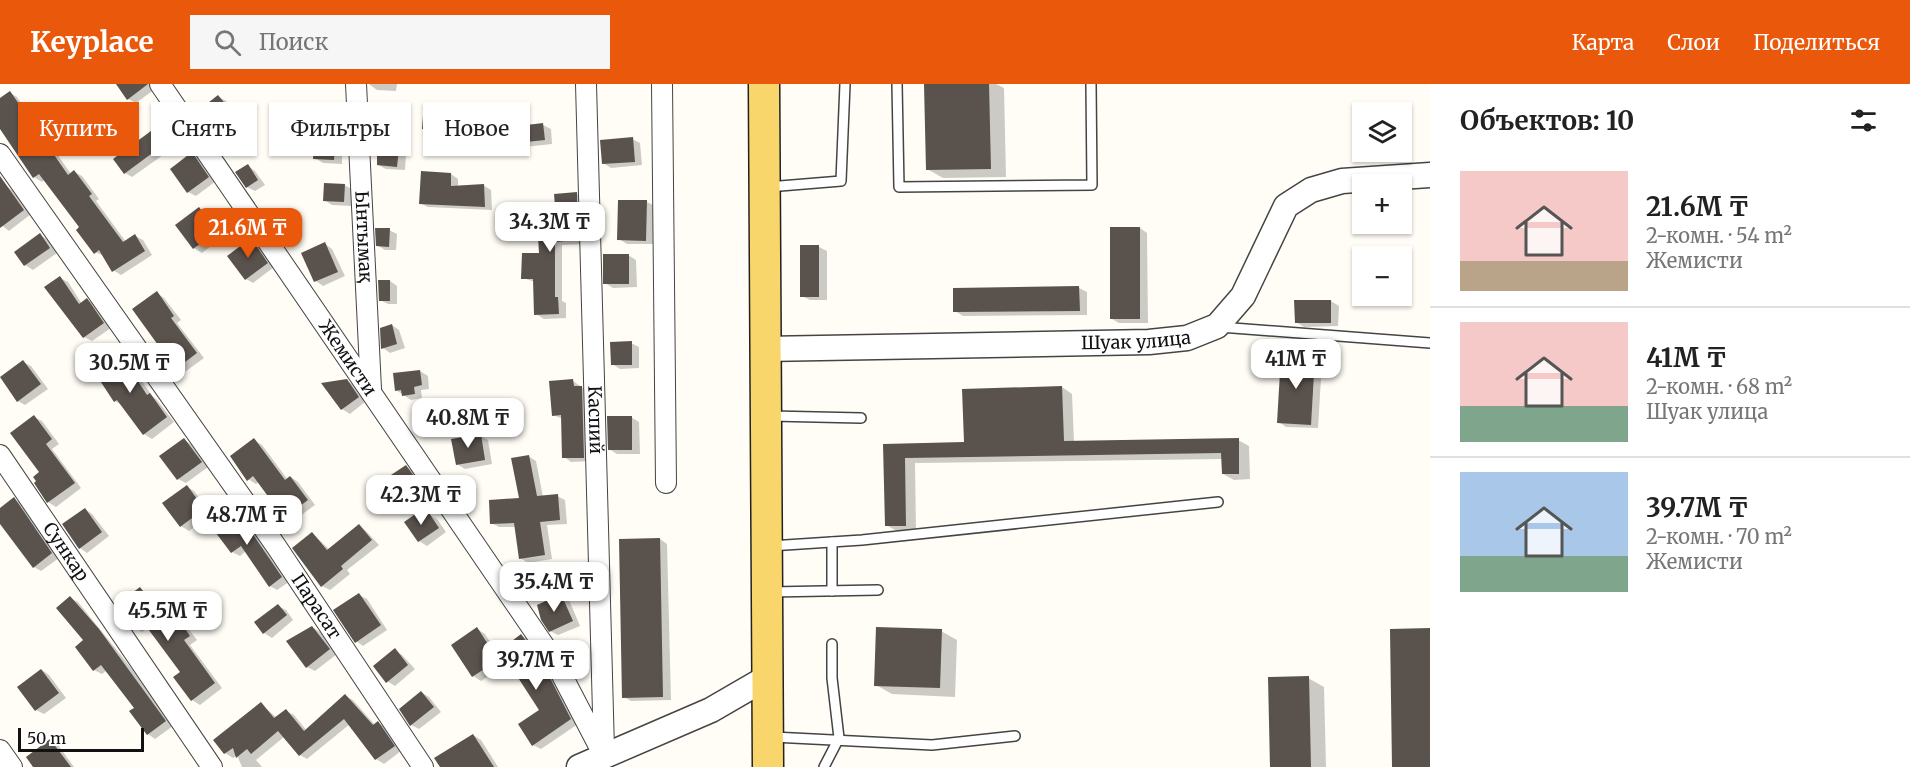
<!DOCTYPE html>
<html lang="ru">
<head>
<meta charset="utf-8">
<style>
  :root { --surface:#fff; --page:#f6f6f6; --text:#222; --muted:#767676; --line:#e0e0e0; --accent:#ea580c }
  body { margin:0; font-family:Merriweather,serif; background:var(--page); color:var(--text); height:100vh; display:flex; flex-direction:column; font-size:22px; white-space:nowrap }
  * { box-sizing:border-box; margin:0 }
  p { font-size:20px; color:var(--muted) }
  .icon { flex:none; width:33px; height:33px; fill:none; stroke:currentColor; stroke-width:2; stroke-linecap:round; stroke-linejoin:round }
  .map { position:relative; flex:1; overflow:hidden }
  .side { display:flex; flex-direction:column; background:var(--surface); width:480px }
  .side>* { flex:none }
  .banner { position:absolute; left:18px; top:18px; width:570px; height:54px; display:flex; gap:12px }
  .controls { position:absolute; left:1352px; top:18px; display:grid; gap:12px }
  .controls a { display:grid; place-items:center; width:60px; height:60px; border-radius:0px; background:var(--surface); box-shadow:0 2px 4px #0004; font-size:30px }
  .scale { position:absolute; left:18px; bottom:15px; width:126px; box-sizing:border-box; padding-left:6px; border:3px solid #111; border-top:0; font-size:16px; line-height:21px; white-space:nowrap; color:#111; -webkit-text-stroke:4px #fff; paint-order:stroke }
  .price { position:absolute; translate:-50% -51px; padding:0 14px; border-radius:12px; background:#fff; color:#222; font-size:20px; line-height:39px; filter:drop-shadow(0 2px 3px #0008) }
  .price::after { content:''; position:absolute; left:50%; top:36px; width:18px; height:14px; margin-left:-9px; background:inherit; clip-path:polygon(0 0,100% 0,50% 100%) }
  .price.current { background:var(--accent); color:#fff }
  ul { padding:0; list-style:none }
  li { display:flex; align-items:center; gap:18px; height:150px; padding:0 30px }
  li+li { border-top:2px solid var(--line) }
  li span { display:grid; place-items:center; flex:none; width:168px; height:120px; border-radius:0px; color:#555 }
  li>.icon { margin-inline-start:auto }
  span .icon { width:72px; height:72px; fill:#fffc; stroke-width:1 }
  li b { font-size:26px }
  h2 { display:flex; justify-content:space-between; align-items:center; height:72px; padding:0 30px; font-size:26px }
  .pill { padding:0 21px; border-radius:0px; background:var(--surface); box-shadow:0 2px 4px #0004; font-size:21px; line-height:54px }
  .pill.current { background:var(--accent); color:#fff }
  header { display:flex; align-items:center; gap:36px; box-sizing:border-box; height:84px; padding:0 30px; background:var(--accent); color:#fff }
  header strong { font-size:28px }
  nav { display:flex; gap:33px; margin-inline-start:auto; font-size:21px }
  .search { width:420px; height:54px; background:var(--page); display:flex; align-items:center; gap:15px; box-sizing:border-box; padding:0 21px; border-radius:0px; color:var(--muted); font-size:22px }
  main { display:flex; flex:1; min-height:0 }
  .map>svg:first-child { display:block }
  .shadow { fill:#0003 }
  .building { fill:#5a524d }
  .lines { fill:none; stroke-linecap:round; stroke-linejoin:round }
  .service-casing { stroke:#444; stroke-width:12 }
  .minor-casing { stroke:#444; stroke-width:22 }
  .tertiary-casing { stroke:#444; stroke-width:27 }
  .primary-casing { stroke:#222; stroke-width:33 }
  .service { stroke:#fff; stroke-width:9 }
  .minor { stroke:#fff; stroke-width:20 }
  .tertiary { stroke:#fff; stroke-width:24 }
  .primary { stroke:#f9d66b; stroke-width:30 }
  .labels { text-anchor:middle; stroke-width:6; stroke-linejoin:round; paint-order:stroke }
  .street-label { font-size:18px; fill:#111; stroke:#fff }
</style>
</head>
<body>
<header>
<strong>Keyplace</strong>
<div class="search"><svg class="icon" aria-label="search" viewBox="0 0 24 24"><circle cx="10" cy="10" r="6"/><path d="M15 15l6 6"/></svg>Поиск</div>
<nav><a>Карта</a><a>Слои</a><a>Поделиться</a></nav>
</header>
<main>
<div class="map">
<svg width="1430" height="683" viewBox="0 0 1430 683">
  <rect width="100%" height="100%" fill="#fffdf5"/>
  <g class="shadow">
    <path d="M 118,0 L 151,0 L 155,5 L 136,19 L 128,15 Z"/>
    <path d="M 369,0 L 397,0 L 396,7 L 377,6 Z"/>
    <path d="M 926,0 L 996,0 L 1004,4 L 1006,93 L 943,94 L 927,85 Z"/>
    <path d="M 10,9 L 17,13 L 71,90 L 74,88 L 82,92 L 99,115 L 96,117 L 126,158 L 135,152 L 143,156 L 152,171 L 121,191 L 113,186 L 104,172 L 95,168 L 81,144 L 45,95 L 42,98 L 34,93 L 0,44 L 0,16 Z"/>
    <path d="M 219,13 L 226,17 L 241,36 L 224,50 L 216,46 Z"/>
    <path d="M 448,22 L 456,26 L 454,50 L 431,49 L 423,44 Z"/>
    <path d="M 543,41 L 551,45 L 552,60 L 488,67 L 480,62 Z"/>
    <path d="M 156,46 L 163,50 L 173,64 L 132,93 L 125,89 Z"/>
    <path d="M 632,55 L 640,59 L 642,81 L 611,84 L 603,79 Z"/>
    <path d="M 335,59 L 342,64 L 342,80 L 323,79 L 315,74 Z"/>
    <path d="M 398,66 L 406,70 L 405,86 L 386,85 L 378,81 Z"/>
    <path d="M 192,70 L 200,74 L 216,97 L 196,112 L 188,108 Z"/>
    <path d="M 248,82 L 255,87 L 265,101 L 255,107 L 247,103 Z"/>
    <path d="M 451,90 L 458,95 L 458,103 L 483,101 L 491,106 L 492,126 L 428,123 L 420,119 Z"/>
    <path d="M 344,101 L 352,105 L 351,122 L 332,121 L 324,116 Z"/>
    <path d="M 7,103 L 15,108 L 31,130 L 9,147 L 0,140 L 0,108 Z"/>
    <path d="M 577,110 L 584,114 L 585,160 L 562,161 L 562,217 L 566,219 L 566,234 L 544,235 L 536,230 L 535,198 L 523,194 L 541,170 L 557,136 Z"/>
    <path d="M 647,118 L 655,122 L 654,160 L 627,160 L 619,155 Z"/>
    <path d="M 199,125 L 207,129 L 224,152 L 202,169 L 194,164 L 177,142 Z"/>
    <path d="M 1140,144 L 1147,149 L 1148,239 L 1119,239 L 1112,235 Z"/>
    <path d="M 389,146 L 397,150 L 396,166 L 385,166 L 377,161 Z"/>
    <path d="M 40,151 L 48,156 L 57,169 L 33,186 L 25,181 L 16,168 Z"/>
    <path d="M 251,156 L 259,160 L 274,183 L 253,199 L 246,195 Z"/>
    <path d="M 325,160 L 332,165 L 345,192 L 323,202 L 316,197 L 303,170 Z"/>
    <path d="M 819,163 L 827,167 L 827,216 L 810,216 L 802,212 Z"/>
    <path d="M 628,171 L 636,176 L 637,203 L 613,204 L 605,199 Z"/>
    <path d="M 60,194 L 68,198 L 82,220 L 87,216 L 95,220 L 111,244 L 92,257 L 84,253 L 46,203 Z"/>
    <path d="M 390,197 L 397,202 L 397,220 L 388,220 L 380,216 Z"/>
    <path d="M 1079,204 L 1087,208 L 1087,231 L 963,232 L 955,227 Z"/>
    <path d="M 157,209 L 164,214 L 181,236 L 177,239 L 204,274 L 182,290 L 174,286 L 160,261 Z"/>
    <path d="M 1331,217 L 1339,222 L 1338,242 L 1304,243 L 1296,238 Z"/>
    <path d="M 392,241 L 399,246 L 405,264 L 390,269 L 383,264 Z"/>
    <path d="M 631,259 L 639,263 L 639,284 L 620,285 L 612,280 Z"/>
    <path d="M 119,270 L 127,275 L 152,312 L 157,316 L 174,338 L 152,355 L 144,350 L 122,321 L 115,317 Z"/>
    <path d="M 1314,274 L 1322,278 L 1318,344 L 1286,343 L 1279,338 Z"/>
    <path d="M 23,278 L 31,282 L 48,305 L 25,321 L 18,317 Z"/>
    <path d="M 420,287 L 428,292 L 429,305 L 421,306 L 422,314 L 411,316 L 396,306 Z"/>
    <path d="M 347,297 L 355,302 L 366,317 L 350,330 L 342,325 Z"/>
    <path d="M 573,297 L 589,308 L 591,377 L 571,378 L 564,373 L 563,335 L 553,331 Z"/>
    <path d="M 1062,303 L 1072,310 L 1074,358 L 1238,356 L 1249,362 L 1250,395 L 1234,396 L 1223,390 L 1223,375 L 915,379 L 916,447 L 897,447 L 886,441 L 885,361 L 965,360 Z"/>
    <path d="M 34,333 L 42,337 L 59,360 L 52,365 L 81,404 L 56,423 L 48,418 L 36,399 L 41,389 Z"/>
    <path d="M 631,333 L 639,338 L 640,370 L 617,370 L 609,365 Z"/>
    <path d="M 481,352 L 488,356 L 492,380 L 465,385 L 457,380 Z"/>
    <path d="M 184,356 L 191,360 L 208,383 L 186,399 L 178,395 Z"/>
    <path d="M 254,356 L 262,361 L 288,396 L 291,393 L 298,398 L 315,421 L 293,437 L 285,433 L 259,398 L 256,400 L 248,395 Z"/>
    <path d="M 528,372 L 536,377 L 543,413 L 557,412 L 565,416 L 567,440 L 547,441 L 552,475 L 528,479 L 520,474 L 516,443 L 499,443 L 491,439 L 520,416 Z"/>
    <path d="M 406,383 L 414,387 L 423,400 L 403,413 L 396,408 Z"/>
    <path d="M 187,403 L 194,407 L 211,430 L 189,447 L 181,442 L 165,420 Z"/>
    <path d="M 14,415 L 22,420 L 59,474 L 41,487 L 34,483 L 0,438 L 0,426 Z"/>
    <path d="M 85,425 L 92,430 L 109,452 L 87,469 L 80,464 Z"/>
    <path d="M 237,429 L 245,433 L 289,498 L 277,506 L 270,502 L 246,467 L 240,472 L 232,468 Z"/>
    <path d="M 417,430 L 424,434 L 429,431 L 437,435 L 446,448 L 427,462 L 419,457 Z"/>
    <path d="M 359,442 L 366,447 L 379,461 L 347,486 L 350,490 L 330,506 L 322,502 L 312,449 L 330,466 Z"/>
    <path d="M 660,455 L 667,460 L 671,616 L 631,617 L 624,613 Z"/>
    <path d="M 140,505 L 147,509 L 166,534 L 173,529 L 180,534 L 197,556 L 190,561 L 222,604 L 200,621 L 192,616 L 176,594 L 182,589 L 149,543 L 142,548 L 135,544 Z"/>
    <path d="M 359,511 L 367,515 L 387,546 L 363,562 L 356,557 Z"/>
    <path d="M 561,512 L 569,516 L 580,542 L 558,551 L 550,547 Z"/>
    <path d="M 70,514 L 78,518 L 132,585 L 173,642 L 155,655 L 148,650 L 136,624 L 107,586 L 102,590 L 94,586 Z"/>
    <path d="M 278,522 L 286,526 L 293,536 L 272,554 L 264,549 L 256,538 Z"/>
    <path d="M 312,543 L 320,548 L 337,570 L 315,587 L 307,583 Z"/>
    <path d="M 477,545 L 485,550 L 505,581 L 481,597 L 473,592 Z"/>
    <path d="M 941,547 L 957,556 L 955,613 L 892,610 L 876,601 Z"/>
    <path d="M 522,552 L 529,556 L 551,588 L 578,640 L 541,665 L 533,661 L 541,626 Z"/>
    <path d="M 395,566 L 402,571 L 415,585 L 395,602 L 387,597 Z"/>
    <path d="M 42,586 L 49,591 L 66,614 L 44,630 L 36,626 Z"/>
    <path d="M 1308,594 L 1324,603 L 1326,683 L 1271,683 Z"/>
    <path d="M 421,608 L 429,613 L 441,628 L 419,645 L 411,641 L 401,625 Z"/>
    <path d="M 345,612 L 353,616 L 375,641 L 378,639 L 386,643 L 401,667 L 384,680 L 376,675 L 350,640 L 307,675 L 300,671 L 284,653 L 256,676 L 262,683 L 242,683 L 237,671 L 233,674 L 225,669 L 215,656 L 261,620 L 277,634 L 286,627 L 294,631 L 307,647 Z"/>
    <path d="M 473,651 L 481,656 L 498,683 L 442,683 Z"/>
    <path d="M 50,657 L 58,661 L 74,683 L 35,683 Z"/>
  </g>
  <g class="building">
    <path d="M 116,0 L 148,0 L 127,16 Z"/>
    <path d="M 924,0 L 989,0 L 991,85 L 926,86 Z"/>
    <path d="M 10,7 L 68,91 L 74,86 L 92,110 L 89,112 L 123,158 L 135,150 L 145,167 L 112,188 L 99,166 L 94,170 L 76,146 L 79,143 L 39,90 L 33,94 L 0,45 L 0,14 Z"/>
    <path d="M 218,11 L 235,32 L 215,47 L 199,26 Z"/>
    <path d="M 424,19 L 449,20 L 447,47 L 422,45 Z"/>
    <path d="M 543,39 L 545,56 L 479,63 L 477,47 Z"/>
    <path d="M 155,44 L 166,59 L 124,90 L 113,75 Z"/>
    <path d="M 633,53 L 635,78 L 602,80 L 600,56 Z"/>
    <path d="M 314,57 L 335,58 L 334,76 L 313,75 Z"/>
    <path d="M 377,63 L 399,64 L 397,83 L 377,81 Z"/>
    <path d="M 192,68 L 209,93 L 187,109 L 170,85 Z"/>
    <path d="M 248,80 L 258,96 L 246,104 L 235,88 Z"/>
    <path d="M 421,87 L 451,89 L 451,102 L 484,100 L 485,123 L 419,120 Z"/>
    <path d="M 0,92 L 24,126 L 0,144 Z"/>
    <path d="M 324,99 L 345,100 L 344,118 L 323,117 Z"/>
    <path d="M 577,108 L 577,156 L 555,158 L 555,213 L 558,213 L 559,230 L 534,231 L 533,195 L 521,195 L 522,169 L 539,169 L 537,136 L 556,135 L 554,110 Z"/>
    <path d="M 618,116 L 647,116 L 646,157 L 617,156 Z"/>
    <path d="M 199,123 L 217,147 L 193,165 L 175,141 Z"/>
    <rect x="1110" y="143" width="30" height="92"/>
    <path d="M 375,144 L 390,144 L 389,163 L 376,162 Z"/>
    <path d="M 40,149 L 50,164 L 24,182 L 14,168 Z"/>
    <path d="M 251,154 L 268,179 L 245,196 L 227,172 Z"/>
    <path d="M 325,158 L 338,188 L 314,198 L 301,169 Z"/>
    <rect x="800" y="161" width="19" height="52"/>
    <rect x="603" y="170" width="26" height="30"/>
    <path d="M 60,192 L 79,220 L 87,214 L 104,239 L 83,254 L 44,203 Z"/>
    <path d="M 378,196 L 390,196 L 390,217 L 379,217 Z"/>
    <path d="M 1079,202 L 1080,227 L 953,228 L 953,204 Z"/>
    <path d="M 157,207 L 174,232 L 171,234 L 197,269 L 173,287 L 155,263 L 158,261 L 132,225 Z"/>
    <path d="M 1294,216 L 1331,216 L 1331,239 L 1295,239 Z"/>
    <path d="M 392,240 L 397,260 L 381,265 L 380,244 Z"/>
    <path d="M 632,257 L 632,281 L 611,281 L 610,258 Z"/>
    <path d="M 119,268 L 147,311 L 150,309 L 167,333 L 143,351 L 117,316 L 114,318 L 93,286 Z"/>
    <path d="M 1281,271 L 1315,272 L 1311,341 L 1277,339 Z"/>
    <path d="M 23,276 L 41,300 L 17,318 L 0,293 Z"/>
    <path d="M 420,286 L 422,301 L 414,303 L 415,310 L 402,312 L 401,306 L 395,307 L 393,289 Z"/>
    <path d="M 347,295 L 359,313 L 341,326 L 321,299 Z"/>
    <path d="M 573,295 L 574,302 L 582,302 L 584,374 L 562,374 L 561,331 L 552,332 L 549,297 Z"/>
    <path d="M 1062,302 L 1064,357 L 1239,354 L 1239,390 L 1222,390 L 1221,369 L 905,374 L 906,442 L 885,442 L 883,360 L 964,358 L 962,305 Z"/>
    <path d="M 34,331 L 52,355 L 46,360 L 75,399 L 47,419 L 34,399 L 36,397 L 33,393 L 39,388 L 10,349 Z"/>
    <path d="M 607,332 L 632,332 L 632,366 L 608,366 Z"/>
    <path d="M 481,350 L 485,376 L 456,381 L 451,355 Z"/>
    <path d="M 184,354 L 202,378 L 177,396 L 159,372 Z"/>
    <path d="M 254,354 L 285,396 L 290,392 L 308,416 L 284,434 L 253,392 L 247,397 L 230,372 Z"/>
    <path d="M 529,371 L 537,412 L 558,410 L 560,436 L 540,438 L 545,471 L 519,475 L 514,439 L 490,440 L 489,416 L 519,414 L 511,374 Z"/>
    <path d="M 406,381 L 416,395 L 395,409 L 385,395 Z"/>
    <path d="M 187,401 L 204,425 L 180,443 L 162,419 Z"/>
    <path d="M 14,413 L 52,469 L 33,484 L 0,440 L 0,424 Z"/>
    <path d="M 85,424 L 102,448 L 79,465 L 62,440 Z"/>
    <path d="M 237,427 L 282,493 L 269,503 L 241,462 L 231,469 L 213,445 Z"/>
    <path d="M 417,429 L 421,435 L 429,429 L 439,444 L 418,458 L 404,438 Z"/>
    <path d="M 359,440 L 372,456 L 341,482 L 343,485 L 321,503 L 292,464 L 312,448 L 327,466 Z"/>
    <path d="M 660,454 L 663,613 L 622,614 L 619,455 Z"/>
    <path d="M 140,503 L 163,534 L 173,527 L 190,552 L 184,556 L 215,599 L 191,617 L 173,593 L 180,588 L 143,538 L 133,545 L 116,521 Z"/>
    <path d="M 359,509 L 381,541 L 355,559 L 333,526 Z"/>
    <path d="M 561,510 L 573,537 L 549,548 L 541,536 L 537,521 Z"/>
    <path d="M 70,512 L 99,545 L 166,637 L 147,651 L 129,627 L 134,624 L 101,581 L 93,587 L 75,563 L 83,556 L 56,524 Z"/>
    <path d="M 278,520 L 287,531 L 263,550 L 254,538 Z"/>
    <path d="M 312,542 L 330,565 L 306,584 L 286,557 Z"/>
    <path d="M 477,543 L 498,576 L 472,593 L 451,561 Z"/>
    <path d="M 876,543 L 942,545 L 940,604 L 874,602 Z"/>
    <path d="M 1430,544 L 1430,683 L 1392,683 L 1390,545 Z"/>
    <path d="M 521,550 L 544,582 L 571,635 L 532,662 L 518,640 L 539,626 L 500,566 Z"/>
    <path d="M 395,564 L 408,581 L 386,599 L 373,582 Z"/>
    <path d="M 41,585 L 59,609 L 35,627 L 17,603 Z"/>
    <path d="M 1309,592 L 1311,683 L 1270,683 L 1268,593 Z"/>
    <path d="M 421,607 L 434,623 L 410,642 L 399,625 Z"/>
    <path d="M 345,610 L 373,641 L 378,637 L 395,662 L 375,676 L 344,635 L 299,672 L 278,647 L 251,670 L 247,665 L 236,674 L 233,664 L 224,670 L 213,656 L 261,618 L 274,634 L 286,625 L 304,647 Z"/>
    <path d="M 473,650 L 494,683 L 440,683 L 434,674 Z"/>
    <path d="M 50,655 L 71,683 L 33,683 L 26,673 Z"/>
  </g>
  <g class="lines">
    <g class="service-casing">
      <g id="service">
        <path d="M 897,0 L 899,103 L 1092,101 L 1091,0"/>
        <path d="M 768,103 L 841,97 L 845,0"/>
        <path d="M 1220,243 L 1430,259"/>
        <path d="M 771,332 L 861,334"/>
        <path d="M 770,462 L 862,456 L 1218,418"/>
        <path d="M 832,507 L 832,458"/>
        <path d="M 770,508 L 878,506"/>
        <path d="M 773,653 L 932,661 L 1015,652"/>
        <path d="M 824,683 L 839,654 L 832,594 L 832,560"/>
      </g>
    </g>
    <g class="minor-casing">
      <g id="minor">
        <path id="s1" d="M 160,0 L 554,576 L 604,672"/>
        <path id="s2" d="M 356,0 L 371,305"/>
        <path id="s3" d="M 586,0 L 604,666"/>
        <path d="M 662,0 L 666,399"/>
        <path id="s4" d="M 0,70 L 276,462 L 423,683"/>
        <path id="s5" d="M 0,371 L 212,683"/>
        <path d="M 0,666 L 12,683"/>
      </g>
    </g>
    <g class="tertiary-casing">
      <g id="tertiary">
        <path id="s6" d="M 764,265 L 1149,258 L 1187,254 L 1217,242 L 1243,212 L 1286,122 L 1311,106 L 1342,97 L 1430,91"/>
        <path d="M 579,683 L 711,626 L 768,593"/>
      </g>
    </g>
    <g class="primary-casing">
      <path id="primary" d="M 764,0 L 768,683"/>
    </g>
    <use href="#service" class="service"/>
    <use href="#minor" class="minor"/>
    <use href="#tertiary" class="tertiary"/>
    <use href="#primary" class="primary"/>
  </g>
  <g class="labels">
    <g class="street-label">
      <text dy="6" stroke="none"><textPath href="#s2" startOffset="153">Ынтымақ</textPath></text>
      <text dy="6" stroke="none"><textPath href="#s6" startOffset="372">Шуак улица</textPath></text>
      <text dy="6" stroke="none"><textPath href="#s1" startOffset="332">Жемисти</textPath></text>
      <text dy="6" stroke="none"><textPath href="#s3" startOffset="336">Каспий</textPath></text>
      <text dy="6" stroke="none"><textPath href="#s5" startOffset="117">Сункар</textPath></text>
      <text dy="6" stroke="none"><textPath href="#s4" startOffset="552">Парасат</textPath></text>
    </g>
  </g>
</svg>
<div class="controls">
<a><svg class="icon" aria-label="layers" viewBox="0 0 24 24"><path d="M12 4l9 5-9 5-9-5zM3 14l9 5 9-5"/></svg></a>
<a>+</a>
<a>−</a>
</div>
<div class="scale">50 m</div>
<b class="price" style="left:550px;top:169px">34.3M ₸</b>
<b class="price current" style="left:248px;top:175px">21.6M ₸</b>
<b class="price" style="left:1296px;top:306px">41M ₸</b>
<b class="price" style="left:130px;top:310px">30.5M ₸</b>
<b class="price" style="left:468px;top:365px">40.8M ₸</b>
<b class="price" style="left:421px;top:442px">42.3M ₸</b>
<b class="price" style="left:247px;top:462px">48.7M ₸</b>
<b class="price" style="left:554px;top:529px">35.4M ₸</b>
<b class="price" style="left:168px;top:558px">45.5M ₸</b>
<b class="price" style="left:536px;top:607px">39.7M ₸</b>
<div class="banner">
<a class="pill current">Купить</a>
<a class="pill">Снять</a>
<a class="pill">Фильтры</a>
<a class="pill">Новое</a>
</div>
</div>
<section class="side">
<h2>Объектов: 10<svg class="icon" aria-label="filters" viewBox="0 0 24 24"><path d="M4 7h16M4 17h16"/><circle cx="9" cy="7" r="2"/><circle cx="15" cy="17" r="2"/></svg></h2>
<ul>
<li><span style="background:linear-gradient(#f6c9c9 75%,#b9a48a 0)"><svg class="icon" aria-label="home" viewBox="0 0 24 24"><path d="M3 11l9-7 9 7M6 9v11h12V9"/></svg></span><div><b>21.6M ₸</b><p>2-комн. · 54 m²</p><p>Жемисти</p></div></li>
<li><span style="background:linear-gradient(#f6c9c9 70%,#7fa58c 0)"><svg class="icon" aria-label="home" viewBox="0 0 24 24"><path d="M3 11l9-7 9 7M6 9v11h12V9"/></svg></span><div><b>41M ₸</b><p>2-комн. · 68 m²</p><p>Шуак улица</p></div></li>
<li><span style="background:linear-gradient(#a9c7e8 70%,#7fa58c 0)"><svg class="icon" aria-label="home" viewBox="0 0 24 24"><path d="M3 11l9-7 9 7M6 9v11h12V9"/></svg></span><div><b>39.7M ₸</b><p>2-комн. · 70 m²</p><p>Жемисти</p></div></li>
</ul>
</section>
</main>
</body>
</html>
